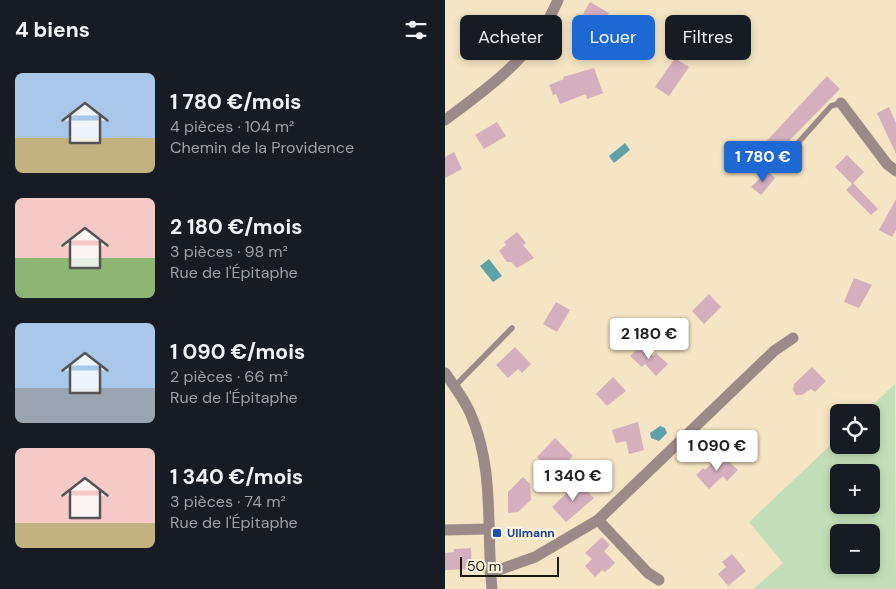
<!DOCTYPE html>
<html lang="fr">
<head>
<meta charset="utf-8">
<style>
  :root { --surface:#171b24; --page:#242831; --text:#f1f3f6; --muted:#9ea1a6; --accent:#1e68d3 }
  body { margin:0; font-family:"DM Sans",sans-serif; background:var(--page); color:var(--text); height:100vh; display:flex; flex-direction:column; font-size:19px; white-space:nowrap }
  * { box-sizing:border-box; margin:0 }
  p { font-size:16px; color:var(--muted) }
  .icon { flex:none; width:28px; height:28px; fill:none; stroke:currentColor; stroke-width:2; stroke-linecap:round; stroke-linejoin:round }
  .map { position:relative; flex:1; overflow:hidden }
  .side { display:flex; flex-direction:column; background:var(--surface); width:445px }
  .side>* { flex:none }
  .banner { position:absolute; left:15px; top:15px; width:360px; height:45px; display:flex; gap:10px }
  .controls { position:absolute; left:385px; top:404px; display:grid; gap:10px }
  .controls a { display:grid; place-items:center; width:50px; height:50px; border-radius:8px; background:var(--surface); box-shadow:0 2px 8px #0003; font-size:25px }
  .scale { position:absolute; left:15px; bottom:12px; width:99px; box-sizing:border-box; padding-left:5px; border:2px solid #1d170b; border-top:0; font-size:14px; line-height:18px; white-space:nowrap; color:#1d170b; -webkit-text-stroke:4px #fdf3df; paint-order:stroke }
  .price { position:absolute; translate:-50% -42px; padding:0 11px; border-radius:5px; background:#fff; color:#222; font-size:16px; line-height:32px; filter:drop-shadow(0 1px 2px #0008) }
  .price::after { content:''; position:absolute; left:50%; top:30px; width:15px; height:11px; margin-left:-8px; background:inherit; clip-path:polygon(0 0,100% 0,50% 100%) }
  .price.selected { background:var(--accent); color:#fff }
  ul { padding:0; list-style:none }
  li { display:flex; align-items:center; gap:15px; height:125px; padding:0 15px }
  li span { display:grid; place-items:center; flex:none; width:140px; height:100px; border-radius:8px; color:#555 }
  li>.icon { margin-inline-start:auto }
  span .icon { width:60px; height:60px; fill:#fffc; stroke-width:1 }
  li b { font-size:21px }
  h2 { display:flex; justify-content:space-between; align-items:center; height:60px; padding:0 15px; font-size:21px }
  .chip { padding:0 18px; border-radius:8px; background:var(--surface); box-shadow:0 2px 8px #0003; font-size:18px; line-height:45px }
  .chip.selected { background:var(--accent); color:#fff }
  main { display:flex; flex:1; min-height:0 }
  .map>svg:first-child { display:block }
  .green { fill:#c3dfb9; fill-rule:evenodd }
  .water { fill:#5da2a9 }
  .building { fill:#d4afbe }
  .lines { fill:none; stroke-linecap:round; stroke-linejoin:round }
  .service { stroke:#9b8a88; stroke-width:5.5 }
  .minor { stroke:#9b8a88; stroke-width:11 }
  .transit-dot { fill:#1a4fb4; stroke:#fdf3df; stroke-width:2 }
  .labels { text-anchor:middle; stroke-width:5; stroke-linejoin:round; paint-order:stroke }
  .transit-label { font-size:12px; font-weight:bold; fill:#164399; stroke:#fdf3df; text-anchor:start }
</style>
</head>
<body>
<main>
<section class="side">
<h2>4 biens<svg class="icon" aria-label="filters" viewBox="0 0 24 24"><path d="M4 7h16M4 17h16"/><circle cx="9" cy="7" r="2"/><circle cx="15" cy="17" r="2"/></svg></h2>
<ul>
<li><span style="background:linear-gradient(#a9c7e8 65%,#c2b280 0)"><svg class="icon" aria-label="home" viewBox="0 0 24 24"><path d="M3 11l9-7 9 7M6 9v11h12V9"/></svg></span><div><b>1 780 €/mois</b><p>4 pièces · 104 m²</p><p>Chemin de la Providence</p></div></li>
<li><span style="background:linear-gradient(#f6c9c9 60%,#8fb573 0)"><svg class="icon" aria-label="home" viewBox="0 0 24 24"><path d="M3 11l9-7 9 7M6 9v11h12V9"/></svg></span><div><b>2 180 €/mois</b><p>3 pièces · 98 m²</p><p>Rue de l'Épitaphe</p></div></li>
<li><span style="background:linear-gradient(#a9c7e8 65%,#9aa5b1 0)"><svg class="icon" aria-label="home" viewBox="0 0 24 24"><path d="M3 11l9-7 9 7M6 9v11h12V9"/></svg></span><div><b>1 090 €/mois</b><p>2 pièces · 66 m²</p><p>Rue de l'Épitaphe</p></div></li>
<li><span style="background:linear-gradient(#f6c9c9 75%,#c2b280 0)"><svg class="icon" aria-label="home" viewBox="0 0 24 24"><path d="M3 11l9-7 9 7M6 9v11h12V9"/></svg></span><div><b>1 340 €/mois</b><p>3 pièces · 74 m²</p><p>Rue de l'Épitaphe</p></div></li>
</ul>
</section>
<div class="map">
<svg width="451" height="589" viewBox="0 0 451 589">
  <rect width="100%" height="100%" fill="#f6e5c4"/>
  <path class="green" d="M 450,384 L 451,589 L 308,589 L 338,563 L 304,522 L 394,437 L 394,445 L 426,445 L 426,412 L 420,412 ZM 394,472 L 426,472 L 426,505 L 394,505 ZM 394,532 L 426,532 L 426,565 L 394,565 Z"/>
  <g class="water">
    <path d="M 180,143 L 185,150 L 169,163 L 164,156 Z"/>
    <path d="M 44,259 L 57,276 L 48,282 L 35,266 Z"/>
    <path d="M 215,426 L 220,428 L 222,433 L 214,441 L 206,438 L 205,433 Z"/>
  </g>
  <g class="building">
    <path d="M 145,2 L 164,13 L 157,24 L 156,23 L 151,30 L 148,28 L 144,34 L 131,26 Z"/>
    <path d="M 230,58 L 244,67 L 224,96 L 210,87 Z"/>
    <path d="M 149,68 L 158,93 L 142,99 L 141,94 L 115,104 L 111,94 L 108,95 L 104,85 L 119,79 L 118,77 Z"/>
    <path d="M 382,76 L 395,89 L 327,158 L 316,147 Z"/>
    <path d="M 444,107 L 451,123 L 451,154 L 432,113 Z"/>
    <path d="M 52,122 L 61,136 L 39,149 L 30,135 Z"/>
    <path d="M 9,152 L 17,169 L 0,178 L 0,157 Z"/>
    <path d="M 402,155 L 419,172 L 408,183 L 433,209 L 426,215 L 401,190 L 407,184 L 390,167 Z"/>
    <path d="M 323,171 L 330,178 L 316,195 L 306,187 Z"/>
    <path d="M 451,199 L 451,230 L 447,237 L 434,230 Z"/>
    <path d="M 72,232 L 81,243 L 78,245 L 89,258 L 72,268 L 66,262 L 62,262 L 54,251 L 61,245 L 59,242 Z"/>
    <path d="M 409,278 L 427,285 L 414,308 L 399,302 Z"/>
    <path d="M 264,294 L 276,307 L 259,324 L 247,311 Z"/>
    <path d="M 111,302 L 125,310 L 112,332 L 98,324 Z"/>
    <path d="M 197,345 L 208,356 L 211,353 L 223,364 L 211,376 L 200,364 L 197,367 L 185,356 Z"/>
    <path d="M 70,347 L 86,364 L 77,373 L 73,369 L 63,378 L 51,365 Z"/>
    <path d="M 367,367 L 381,381 L 370,392 L 366,389 L 357,395 L 351,395 L 348,390 L 349,384 Z"/>
    <path d="M 168,377 L 181,391 L 162,406 L 151,394 Z"/>
    <path d="M 193,422 L 199,450 L 184,454 L 181,441 L 171,443 L 167,430 Z"/>
    <path d="M 110,438 L 128,456 L 110,475 L 92,457 Z"/>
    <path d="M 276,454 L 293,470 L 282,481 L 278,476 L 264,489 L 251,475 L 258,468 L 260,470 Z"/>
    <path d="M 78,477 L 85,484 L 86,500 L 73,512 L 63,513 L 63,492 Z"/>
    <path d="M 133,482 L 149,498 L 121,522 L 107,507 Z"/>
    <path d="M 157,537 L 165,545 L 159,551 L 170,563 L 160,572 L 157,570 L 150,577 L 140,566 L 147,559 L 140,553 Z"/>
    <path d="M 26,548 L 27,569 L 0,570 L 0,553 L 9,552 L 9,549 Z"/>
    <path d="M 287,554 L 301,571 L 283,586 L 273,574 L 281,567 L 277,562 Z"/>
  </g>
  <g class="lines">
    <g class="service">
      <path d="M 335,163 L 386,106 L 396,103"/>
      <path d="M 9,387 L 67,328"/>
    </g>
    <g class="minor">
      <path d="M 396,103 L 442,164 L 451,171"/>
      <path d="M 0,120 C 47,85 89,56 113,0"/>
      <path d="M 0,373 C 9,386 20,400 26,415 C 50,470 41,530 47,589"/>
      <path d="M 153,520 L 203,573 L 214,580"/>
      <path d="M 0,530 L 44,529"/>
      <path d="M 45,573 L 90,557 L 153,520 L 329,351 L 348,338"/>
    </g>
  </g>
  <rect class="transit-dot" x="47" y="528" width="10" height="10" rx="2.5"/>
  <g class="labels">
    <g class="transit-label">
      <text x="62" y="537">Ullmann</text>
    </g>
  </g>
</svg>
<div class="controls">
<a><svg class="icon" aria-label="locate" viewBox="0 0 24 24"><circle cx="12" cy="12" r="6"/><path d="M12 2v4M12 18v4M2 12h4M18 12h4"/></svg></a>
<a>+</a>
<a>−</a>
</div>
<div class="scale">50 m</div>
<b class="price selected" style="left:318px;top:183px">1 780 €</b>
<b class="price" style="left:204px;top:360px">2 180 €</b>
<b class="price" style="left:272px;top:472px">1 090 €</b>
<b class="price" style="left:128px;top:502px">1 340 €</b>
<div class="banner">
<a class="chip">Acheter</a>
<a class="chip selected">Louer</a>
<a class="chip">Filtres</a>
</div>
</div>
</main>
</body>
</html>
